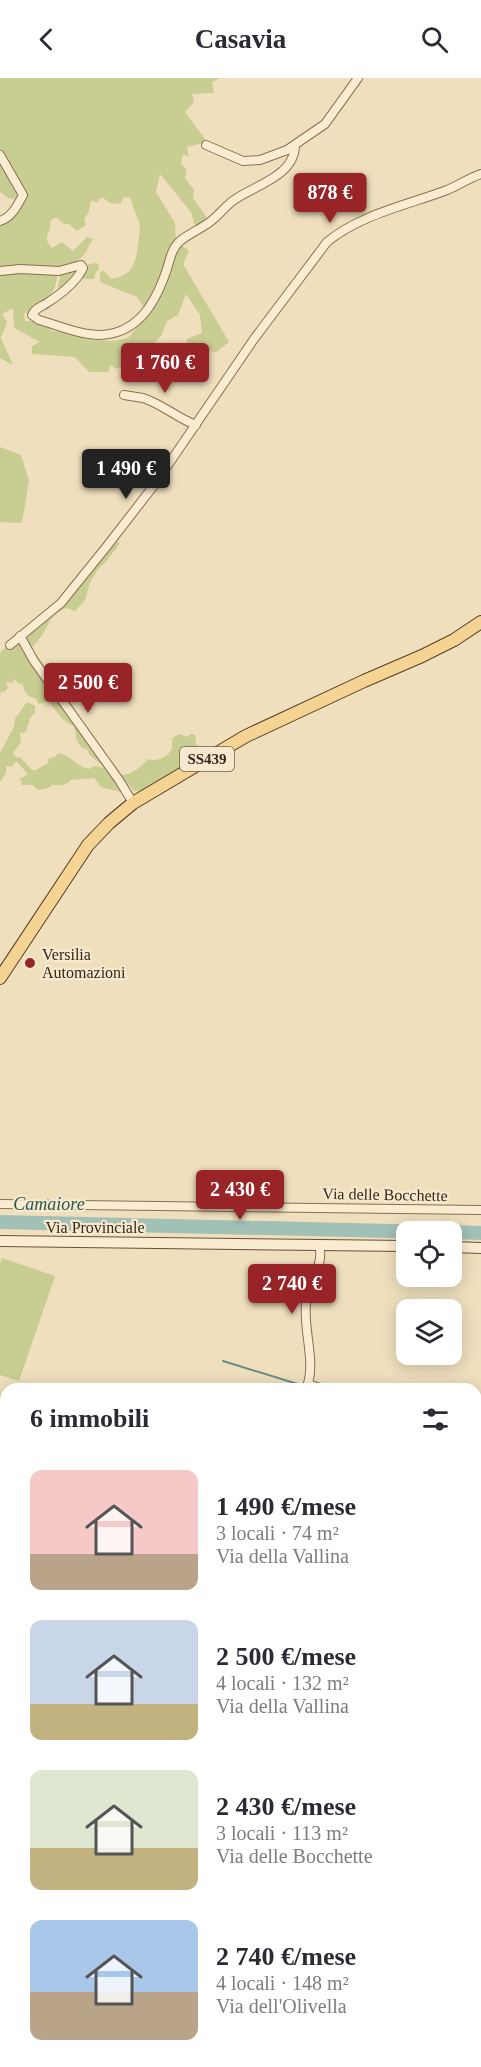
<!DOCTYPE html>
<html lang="it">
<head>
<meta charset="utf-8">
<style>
  :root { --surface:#fff; --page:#f7f7f7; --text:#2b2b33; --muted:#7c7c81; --accent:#992428 }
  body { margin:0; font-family:Georgia,serif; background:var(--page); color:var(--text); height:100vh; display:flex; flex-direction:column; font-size:22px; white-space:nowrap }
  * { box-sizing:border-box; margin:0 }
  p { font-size:20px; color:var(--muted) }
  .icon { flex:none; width:33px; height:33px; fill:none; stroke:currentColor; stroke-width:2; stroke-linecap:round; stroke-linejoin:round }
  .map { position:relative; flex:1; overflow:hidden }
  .drawer { position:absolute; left:0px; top:1305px; width:482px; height:684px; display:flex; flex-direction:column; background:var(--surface); border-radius:18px 18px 0 0; box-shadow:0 3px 15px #0003 }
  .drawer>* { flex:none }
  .buttons { position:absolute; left:396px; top:1143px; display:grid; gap:12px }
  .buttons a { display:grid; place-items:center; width:66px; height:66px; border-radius:12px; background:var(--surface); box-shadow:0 3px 15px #0003; font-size:30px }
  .price { position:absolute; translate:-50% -51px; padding:0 14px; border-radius:6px; background:var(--accent); color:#fff; font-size:20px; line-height:39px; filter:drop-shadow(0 2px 3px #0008) }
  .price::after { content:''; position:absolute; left:50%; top:36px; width:18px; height:14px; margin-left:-9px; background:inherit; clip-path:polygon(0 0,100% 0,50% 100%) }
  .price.on { background:#222; color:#fff }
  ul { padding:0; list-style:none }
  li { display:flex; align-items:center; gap:18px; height:150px; padding:0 30px }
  li span { display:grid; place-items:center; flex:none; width:168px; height:120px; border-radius:12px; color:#555 }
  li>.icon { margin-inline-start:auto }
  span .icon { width:72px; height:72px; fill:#fffc; stroke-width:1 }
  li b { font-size:26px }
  h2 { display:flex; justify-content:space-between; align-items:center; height:72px; padding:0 30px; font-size:26px }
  header { display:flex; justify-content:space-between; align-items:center; height:78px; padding:0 30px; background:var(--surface); font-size:27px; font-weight:800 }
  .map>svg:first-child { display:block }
  .green { fill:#c8cd91; fill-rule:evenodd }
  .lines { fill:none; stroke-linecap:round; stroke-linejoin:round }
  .stream { stroke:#688e84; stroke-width:2 }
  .river { stroke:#a1c0b6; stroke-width:14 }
  .street-casing { stroke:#886f56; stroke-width:10 }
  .secondary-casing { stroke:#695039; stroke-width:12 }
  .primary-casing { stroke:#553d2b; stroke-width:14 }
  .street { stroke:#faecd1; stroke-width:8 }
  .secondary { stroke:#faecd1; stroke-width:10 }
  .primary { stroke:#f5d393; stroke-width:12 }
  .poi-dot { fill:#992428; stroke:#f6e9cd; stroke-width:2 }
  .labels { text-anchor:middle; stroke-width:4.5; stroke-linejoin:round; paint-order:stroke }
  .shield { fill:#f6e9cd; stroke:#706150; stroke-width:1.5 }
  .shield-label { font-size:15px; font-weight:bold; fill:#36271b }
  .poi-label { font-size:16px; fill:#36271b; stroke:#f6e9cd; text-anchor:start }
  .street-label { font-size:16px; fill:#36271b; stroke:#f6e9cd }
  .water-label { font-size:18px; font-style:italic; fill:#2a5753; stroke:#f6e9cd }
</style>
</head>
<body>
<header><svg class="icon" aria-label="back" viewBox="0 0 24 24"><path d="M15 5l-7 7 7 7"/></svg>Casavia<svg class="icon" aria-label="search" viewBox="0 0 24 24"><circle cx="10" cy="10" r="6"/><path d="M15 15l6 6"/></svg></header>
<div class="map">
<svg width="481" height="1989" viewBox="0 0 481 1989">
  <rect width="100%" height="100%" fill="#efdfbd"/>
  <g class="green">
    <path d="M 0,0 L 220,0 L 212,4 L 214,15 L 192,16 L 194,24 L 185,34 L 207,64 L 187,69 L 189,79 L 183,76 L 181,85 L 187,92 L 185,100 L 194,112 L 193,120 L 208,141 L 195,148 L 191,134 L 160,96 L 156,114 L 175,145 L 176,163 L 189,173 L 183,186 L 229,264 L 216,274 L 210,273 L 203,289 L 186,274 L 187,261 L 202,255 L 200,237 L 186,216 L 178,237 L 167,243 L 161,258 L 147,272 L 149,281 L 141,289 L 131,285 L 116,291 L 111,287 L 108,294 L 89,294 L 75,279 L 32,276 L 32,268 L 40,264 L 14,250 L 13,230 L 2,236 L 7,244 L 1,260 L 13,287 L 0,280 L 0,146 L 17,122 L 8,120 L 0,114 ZM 102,119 L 110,125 L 120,126 L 124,119 L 131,120 C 132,129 136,135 139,143 C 141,151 139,159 138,167 C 135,187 133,197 111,201 L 104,193 L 100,194 L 100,204 L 137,219 L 149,237 C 142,243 136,250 130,258 C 124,265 93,263 84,260 L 82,256 L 51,253 L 52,249 L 34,243 L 25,243 L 24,236 C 40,226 56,220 57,198 L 60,198 L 58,209 L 60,212 L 79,201 L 94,201 L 96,194 L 99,191 L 99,187 L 97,185 L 89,186 L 85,191 L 74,191 L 74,186 L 84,177 L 93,161 L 87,159 L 73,173 L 62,164 L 52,170 C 40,157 53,156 50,143 L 54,140 L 57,140 L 64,146 L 69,146 L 77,153 L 86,147 L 84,140 L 88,136 L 91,123 L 97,124 Z"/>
    <path d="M 0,369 L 21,377 L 29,403 L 22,445 L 0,444 Z"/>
    <path d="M 109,462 L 120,465 L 105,485 L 99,490 L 90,504 L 85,522 L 75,533 L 66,530 C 46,540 50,548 38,563 C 36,565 33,567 32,570 L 85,648 L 120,697 C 132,698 140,689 148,681 C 158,684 167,679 172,671 L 172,660 L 179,656 L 187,659 L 191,656 L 195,657 L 196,666 L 201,675 L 199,680 L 191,680 L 185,689 L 167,700 L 162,699 L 160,703 L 153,709 L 149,707 L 142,713 L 134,713 L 129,707 L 121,714 L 101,709 L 94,700 L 71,702 C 64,709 60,707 52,707 L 48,710 L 38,712 L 33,707 L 22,707 L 20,700 L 26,698 L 27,695 L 16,683 L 12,689 L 6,688 L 6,695 L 0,704 L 0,675 L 14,649 L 15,640 C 21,635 22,628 28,624 L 35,628 L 35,635 L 30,640 L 26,654 L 20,655 L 21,664 L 13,675 L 16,679 L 21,680 L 32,692 L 36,692 L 48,685 L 49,680 L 55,679 L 59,675 C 71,677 76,689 89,691 L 94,688 L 105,690 L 89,676 L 87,671 L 82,670 L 77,663 L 74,648 C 62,644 56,633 49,623 L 39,626 L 35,620 C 25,619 25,612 22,605 L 19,606 L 14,601 L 12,605 L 6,604 L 8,610 L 4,614 L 1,613 L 0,619 L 0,575 L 14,560 L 60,523 Z"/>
    <path d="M 2,1180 L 55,1198 L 19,1303 L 0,1297 L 0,1186 Z"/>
  </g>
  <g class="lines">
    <g class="stream">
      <path d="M 223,1283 L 304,1308"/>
      <path d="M 0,1692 L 6,1693"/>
      <path d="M 476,1910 L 481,1913"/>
    </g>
    <g class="river">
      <path d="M 0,1144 L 434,1154"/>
      <path d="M 452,1154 L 481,1155"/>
    </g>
    <g class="street-casing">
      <g id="street">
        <path d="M 206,67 L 243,83 L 260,82 L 287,72 L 325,46 L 358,0"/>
        <path d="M 0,77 L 23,117 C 17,128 12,139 0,143"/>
        <path d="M 0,193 L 20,191 L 59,193 L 81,187 L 83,190 C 76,205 61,216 47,225 C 41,229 35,230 32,237 L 39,242 C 61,248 90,262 114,255 C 144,247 158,218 167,191 C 170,181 172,170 180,163 C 189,156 198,152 207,146 C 217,140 224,129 234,122 C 255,107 295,98 295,67"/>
        <path d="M 124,317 C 130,318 137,319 143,320 C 162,326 177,340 196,347"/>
        <path d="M 20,558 L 34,583 L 119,702 L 133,725"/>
        <path d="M 10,567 L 61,525 L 107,468 L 155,406 L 254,261 L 327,164 C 361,136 408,127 447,112 C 459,107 469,100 481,96"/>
        <path d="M 0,1126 L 481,1132"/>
        <path d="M 308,1306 L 323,1311"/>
        <path d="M 306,1311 C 317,1286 303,1253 306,1226 C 308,1206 325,1187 319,1167"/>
        <path d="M 476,1345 L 481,1347"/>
        <path d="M 476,1780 L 481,1783"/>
        <path d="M 476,1819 L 481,1808"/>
        <path d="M 476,1959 L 481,1961"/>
      </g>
    </g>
    <g class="secondary-casing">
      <g id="secondary">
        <path d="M 0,1163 L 406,1168"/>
        <path d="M 452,1169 L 481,1170"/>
        <path d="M 0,1650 L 6,1652"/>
        <path d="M 476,1826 L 481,1828"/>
      </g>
    </g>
    <g class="primary-casing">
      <path id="primary" d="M 0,900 L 88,767 L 109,745 L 133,725 L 246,658 L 364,603 L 422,578 L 454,562 L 481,544"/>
    </g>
    <use href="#street" class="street"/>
    <use href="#secondary" class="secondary"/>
    <use href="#primary" class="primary"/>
  </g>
  <circle class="poi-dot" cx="30" cy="885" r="6"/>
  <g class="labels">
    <rect class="shield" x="180" y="669" width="54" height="24" rx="4.5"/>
    <g class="shield-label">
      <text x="207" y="686">SS439</text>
    </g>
    <g class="poi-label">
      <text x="42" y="882">Versilia<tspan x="42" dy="18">Automazioni</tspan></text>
    </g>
    <g class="street-label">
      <text transform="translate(385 1116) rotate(1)" y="6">Via delle Bocchette</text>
      <text x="95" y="1155">Via Provinciale</text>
    </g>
    <g class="water-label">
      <text x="49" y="1132">Camaiore</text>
    </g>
  </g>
</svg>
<div class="buttons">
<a><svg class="icon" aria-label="locate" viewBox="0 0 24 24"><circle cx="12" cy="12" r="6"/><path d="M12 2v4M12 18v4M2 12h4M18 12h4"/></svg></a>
<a><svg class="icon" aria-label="layers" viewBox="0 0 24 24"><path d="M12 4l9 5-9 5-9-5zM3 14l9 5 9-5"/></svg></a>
</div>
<b class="price" style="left:330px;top:146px">878 €</b>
<b class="price" style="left:165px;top:316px">1 760 €</b>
<b class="price on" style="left:126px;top:422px">1 490 €</b>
<b class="price" style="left:88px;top:636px">2 500 €</b>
<b class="price" style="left:240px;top:1143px">2 430 €</b>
<b class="price" style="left:292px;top:1237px">2 740 €</b>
<section class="drawer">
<h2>6 immobili<svg class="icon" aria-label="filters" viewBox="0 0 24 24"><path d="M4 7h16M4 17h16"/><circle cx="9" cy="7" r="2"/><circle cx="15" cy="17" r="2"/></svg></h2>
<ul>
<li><span style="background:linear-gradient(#f6c9c9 70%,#b9a48a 0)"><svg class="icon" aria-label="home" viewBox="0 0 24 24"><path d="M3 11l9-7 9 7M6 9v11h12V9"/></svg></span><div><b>1 490 €/mese</b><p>3 locali · 74 m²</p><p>Via della Vallina</p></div></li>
<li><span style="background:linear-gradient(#c9d6e8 70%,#c2b280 0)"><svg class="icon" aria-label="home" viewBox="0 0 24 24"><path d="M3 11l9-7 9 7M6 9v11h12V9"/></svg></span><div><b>2 500 €/mese</b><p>4 locali · 132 m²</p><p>Via della Vallina</p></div></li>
<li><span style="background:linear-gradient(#dfe7d0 65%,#c2b280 0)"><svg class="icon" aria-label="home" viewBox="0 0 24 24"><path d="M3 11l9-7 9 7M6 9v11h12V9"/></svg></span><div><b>2 430 €/mese</b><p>3 locali · 113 m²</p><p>Via delle Bocchette</p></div></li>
<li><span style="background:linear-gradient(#a9c7e8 60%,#b9a48a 0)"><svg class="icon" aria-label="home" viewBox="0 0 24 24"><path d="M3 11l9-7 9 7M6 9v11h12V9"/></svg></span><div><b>2 740 €/mese</b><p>4 locali · 148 m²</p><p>Via dell'Olivella</p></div></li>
</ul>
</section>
</div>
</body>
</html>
